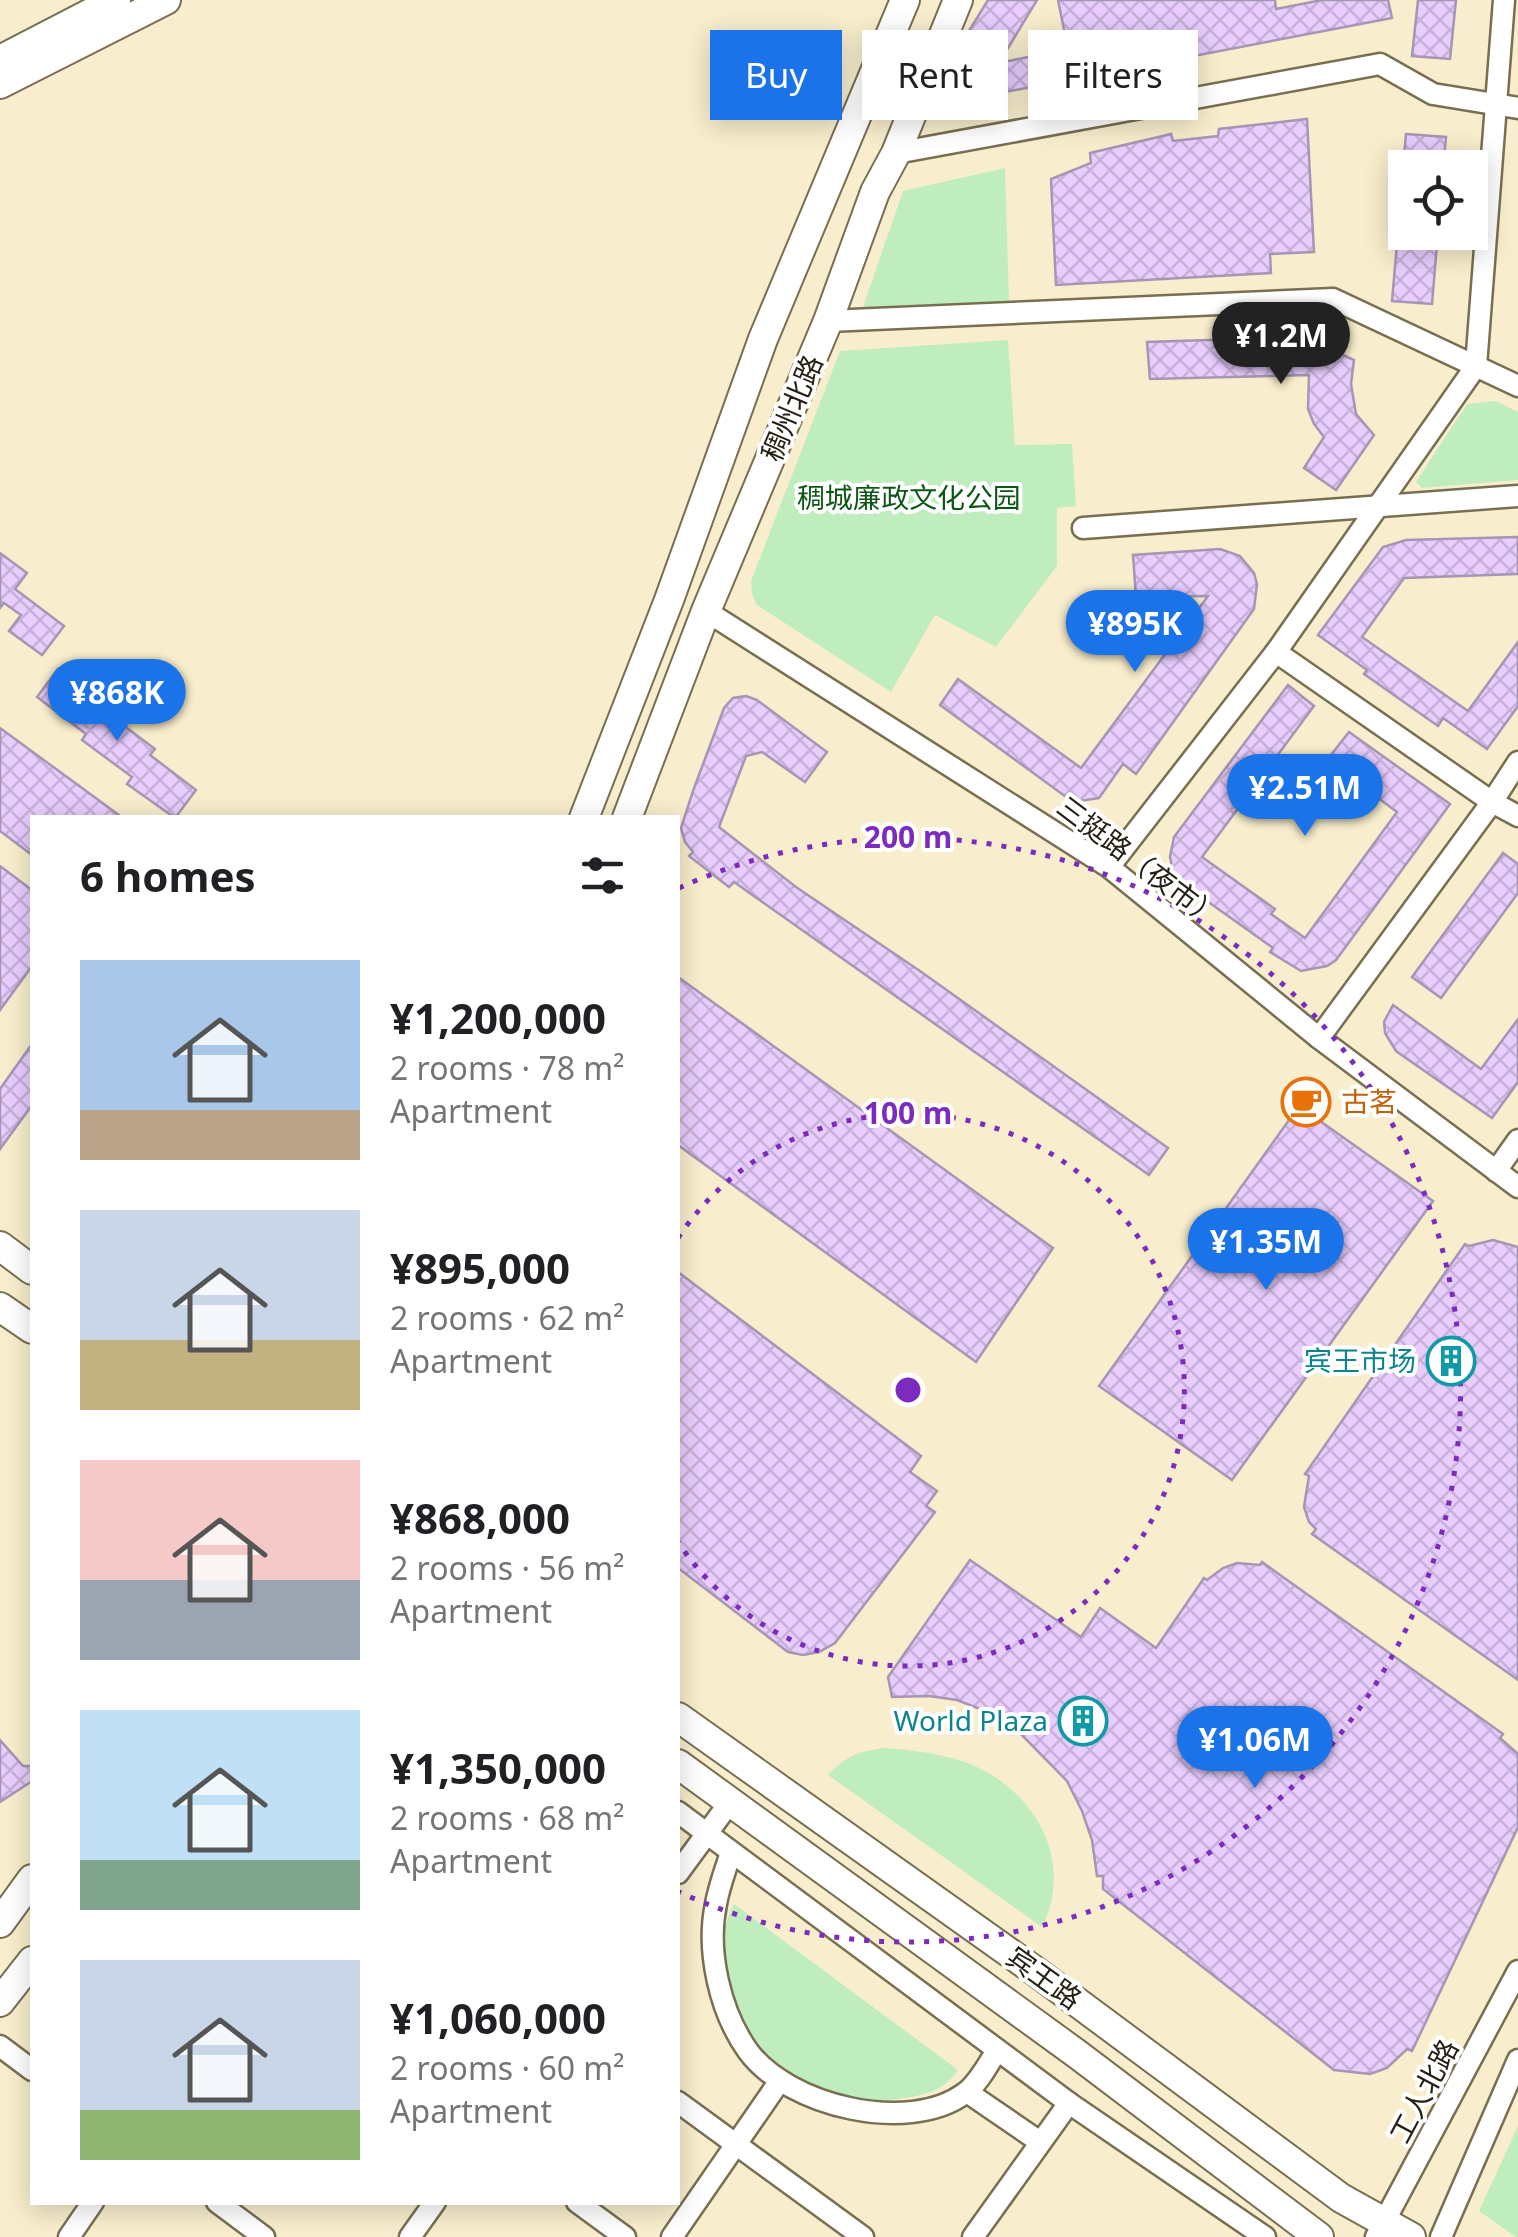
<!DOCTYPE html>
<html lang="en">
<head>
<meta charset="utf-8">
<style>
  :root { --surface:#fff; --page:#f6f6f6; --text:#202124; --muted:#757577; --accent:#1a73e8 }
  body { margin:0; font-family:"Noto Sans","Noto Sans SC",sans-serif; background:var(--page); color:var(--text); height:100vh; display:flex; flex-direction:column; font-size:38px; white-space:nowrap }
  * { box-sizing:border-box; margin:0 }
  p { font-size:32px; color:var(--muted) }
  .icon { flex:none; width:55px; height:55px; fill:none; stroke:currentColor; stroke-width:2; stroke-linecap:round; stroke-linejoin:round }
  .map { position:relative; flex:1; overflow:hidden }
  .side { position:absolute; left:30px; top:815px; width:650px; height:1390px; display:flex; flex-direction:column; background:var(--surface); border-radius:0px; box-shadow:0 5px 25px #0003 }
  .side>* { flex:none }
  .banner { position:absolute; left:710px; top:30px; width:658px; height:90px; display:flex; gap:20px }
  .tools { position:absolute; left:1388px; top:150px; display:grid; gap:20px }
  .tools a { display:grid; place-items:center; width:100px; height:100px; border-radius:0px; background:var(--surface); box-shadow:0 5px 25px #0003; font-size:50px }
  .price { position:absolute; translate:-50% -85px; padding:0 22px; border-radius:35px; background:var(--accent); color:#fff; font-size:32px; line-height:65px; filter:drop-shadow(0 2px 5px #0008) }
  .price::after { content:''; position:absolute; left:50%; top:60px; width:30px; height:22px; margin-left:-15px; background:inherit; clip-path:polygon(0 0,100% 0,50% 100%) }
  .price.active { background:#222; color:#fff }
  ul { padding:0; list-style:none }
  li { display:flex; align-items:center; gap:30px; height:250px; padding:0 50px }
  li span { display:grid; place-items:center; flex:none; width:280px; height:200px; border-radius:0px; color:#555 }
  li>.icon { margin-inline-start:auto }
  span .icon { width:120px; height:120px; fill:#fffc; stroke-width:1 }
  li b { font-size:42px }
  h2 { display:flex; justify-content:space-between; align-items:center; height:120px; padding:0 50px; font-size:42px }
  .tag { padding:0 35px; border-radius:0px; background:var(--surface); box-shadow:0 5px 25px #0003; font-size:35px; line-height:90px }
  .tag.active { background:var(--accent); color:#fff }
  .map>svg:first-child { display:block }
  .green { fill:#bfedbe }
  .building { fill:url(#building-cross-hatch); stroke:#a596b3; stroke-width:2.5 }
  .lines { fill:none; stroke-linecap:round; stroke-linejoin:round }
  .minor-casing { stroke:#786f51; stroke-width:25 }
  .major-casing { stroke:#786f51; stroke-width:32 }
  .minor { stroke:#fff; stroke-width:20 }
  .major { stroke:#fff; stroke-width:28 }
  .ring { fill:none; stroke:#7b2cbf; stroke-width:5; stroke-dasharray:5 10 }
  .labels { text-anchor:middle; stroke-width:8; stroke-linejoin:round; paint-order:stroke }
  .street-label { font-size:28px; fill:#242013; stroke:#fff }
  .park-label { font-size:28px; fill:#0d5715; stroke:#fff }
  .food-label { font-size:28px; fill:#c56008; stroke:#fff; text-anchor:start }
  .culture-label { font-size:28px; fill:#0d838f; stroke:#fff; text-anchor:end }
  .centre { fill:#7b2cbf; stroke:#fff; stroke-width:5 }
  .ring-label { font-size:30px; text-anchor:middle; font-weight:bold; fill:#7b2cbf; stroke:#fff; stroke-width:8; stroke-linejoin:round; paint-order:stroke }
</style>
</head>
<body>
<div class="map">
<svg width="1518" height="2237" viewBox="0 0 1518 2237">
  <defs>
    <pattern id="building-cross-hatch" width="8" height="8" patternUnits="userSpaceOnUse" patternTransform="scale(2.5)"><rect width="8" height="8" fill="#e8cdfe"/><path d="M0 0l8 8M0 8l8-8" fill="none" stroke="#c7b0d9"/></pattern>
  </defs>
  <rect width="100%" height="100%" fill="#f8eecd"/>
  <g class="green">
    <path d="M 1005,168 L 1009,301 L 862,310 L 903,191 Z"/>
    <path d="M 1008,340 L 1015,445 L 1072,444 L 1076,506 L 1057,508 L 1057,566 L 996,647 L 935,615 L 891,692 L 757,605 L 752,594 L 751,581 L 840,351 Z"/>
    <path d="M 1496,401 L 1518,412 L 1518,480 L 1422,488 L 1416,482 L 1467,404 Z"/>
    <path d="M 885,1748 C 911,1750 937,1753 962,1761 C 1032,1785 1076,1858 1042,1927 L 828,1775 C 845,1756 860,1751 885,1748 Z"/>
    <path d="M 734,1904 L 958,2070 C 943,2092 924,2095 898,2099 C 816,2110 746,2058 727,1979 C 721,1953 721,1927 734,1904 Z"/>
    <path d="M 1518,2126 L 1518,2237 L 1516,2237 L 1479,2211 Z"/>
  </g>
  <g class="building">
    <path d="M 988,0 L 1037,0 L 999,63 L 1068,49 L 1058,0 L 1275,0 L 1276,9 L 1322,0 L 1388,0 L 1392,18 L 974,98 L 964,39 Z"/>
    <path d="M 1418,0 L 1456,0 L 1450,59 L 1412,56 Z"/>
    <path d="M 1307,119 L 1314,252 L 1270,254 L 1271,273 L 1056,285 L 1051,179 L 1091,163 L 1090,153 L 1171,134 L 1173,141 L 1218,136 L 1219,129 Z"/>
    <path d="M 1406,134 L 1446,137 L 1443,168 L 1403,168 Z"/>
    <path d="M 1398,232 L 1438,232 L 1432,304 L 1392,301 Z"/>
    <path d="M 1304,337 L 1354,360 L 1351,384 L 1356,414 L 1374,435 L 1336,490 L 1304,468 L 1324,437 L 1314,424 L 1308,409 L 1309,375 L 1150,379 L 1147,342 Z"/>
    <path d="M 1518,537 L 1518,574 L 1404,578 L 1362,637 L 1468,711 L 1518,642 L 1518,706 L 1487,749 L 1443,718 L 1438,726 L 1364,674 L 1367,670 L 1318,635 L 1383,547 L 1406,540 Z"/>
    <path d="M 1220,549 L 1240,556 L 1254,573 L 1257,584 L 1254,609 L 1136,774 L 1123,764 L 1099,798 L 1073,802 L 940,705 L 958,679 L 1081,768 L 1208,596 L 1136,597 L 1133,555 Z"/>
    <path d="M 0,553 L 27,573 L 15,589 L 64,626 L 42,655 L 9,631 L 21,615 L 4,603 L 0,608 Z"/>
    <path d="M 58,669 L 106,705 L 103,710 L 155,749 L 150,755 L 196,790 L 175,818 L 127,784 L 132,777 L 82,740 L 86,734 L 37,697 Z"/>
    <path d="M 1288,685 L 1314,706 L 1202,857 L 1275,909 L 1271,914 L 1305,938 L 1397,812 L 1327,760 L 1349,732 L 1450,804 L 1336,960 L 1327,966 L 1301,971 L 1270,952 L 1273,948 L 1183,884 L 1174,877 L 1170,857 L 1174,837 Z"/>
    <path d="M 746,696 L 757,700 L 827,752 L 805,782 L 762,752 L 746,756 L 719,827 L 796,887 L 920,971 L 1168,1148 L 1149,1175 L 734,882 L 729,887 L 689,856 L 693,852 L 685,842 L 681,828 L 693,791 L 724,708 L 733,698 Z"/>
    <path d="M 0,728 L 123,818 L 32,818 L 32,855 L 0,831 Z"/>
    <path d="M 1503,853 L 1518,864 L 1518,893 L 1441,998 L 1412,977 Z"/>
    <path d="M 0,866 L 32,890 L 32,966 L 0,1010 Z"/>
    <path d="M 678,977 L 1053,1248 L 976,1362 L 678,1145 Z"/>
    <path d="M 1393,1005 L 1481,1069 L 1518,1019 L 1518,1082 L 1492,1118 L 1396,1051 L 1385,1033 L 1384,1022 Z"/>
    <path d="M 32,1044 L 32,1105 L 0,1149 L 0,1089 Z"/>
    <path d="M 1299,1106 L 1433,1201 L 1232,1480 L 1099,1386 Z"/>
    <path d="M 1493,1240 L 1518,1247 L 1518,1680 L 1312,1534 L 1316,1529 L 1309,1522 L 1304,1507 L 1309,1476 L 1305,1474 L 1465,1244 L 1469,1246 Z"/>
    <path d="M 678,1272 L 921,1456 L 910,1472 L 937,1491 L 926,1506 L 935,1512 L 835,1643 L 819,1652 L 803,1655 L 788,1652 L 678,1568 Z"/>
    <path d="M 970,1560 L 1081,1637 L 1100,1608 L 1156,1648 L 1204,1578 L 1207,1580 L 1223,1568 L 1237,1563 L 1260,1565 L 1262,1562 L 1503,1734 L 1500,1738 L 1518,1754 L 1518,1827 L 1412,2051 L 1407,2049 L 1387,2068 L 1370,2074 L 1334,2070 L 1103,1889 L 1103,1876 L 1097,1876 L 1092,1840 L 1082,1811 L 1067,1781 L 1017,1730 L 988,1712 L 957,1700 L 929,1696 L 892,1697 L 888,1677 Z"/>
    <path d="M 0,1740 L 23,1766 L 32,1766 L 32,1781 L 0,1802 Z"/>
  </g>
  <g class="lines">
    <g class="minor-casing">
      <g id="minor">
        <path d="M 896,153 L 1380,64 L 1433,94 L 1518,108"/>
        <path d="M 828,321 L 1333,299 L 1518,386"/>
        <path d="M 1083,528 L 1518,496"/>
        <path d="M 706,611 L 1109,867 L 1319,1038 L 1518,1187"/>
        <path d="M 1276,652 L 1492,802 L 1518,816"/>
        <path d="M 1109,867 L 1276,652 L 1476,366 L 1504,0"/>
        <path d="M 1319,1038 L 1492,802 L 1518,762"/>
        <path d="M 1496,1171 L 1518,1140"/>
        <path d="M 678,1812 L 1069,2103 L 1265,2237"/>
        <path d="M 731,1852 C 726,1869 719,1886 716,1904 C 706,1951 720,2012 748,2051 C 788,2106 909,2135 965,2093 C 978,2084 989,2063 997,2050"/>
        <path d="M 678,1873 L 730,1802"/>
        <path d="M 0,2046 L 32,2070"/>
        <path d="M 967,2092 L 1040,2142"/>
        <path d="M 678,2102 L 863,2237"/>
        <path d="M 217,2202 L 264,2237"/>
        <path d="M 577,2202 L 625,2237"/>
        <path d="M 69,2237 L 93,2202"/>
        <path d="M 410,2237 L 435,2202"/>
        <path d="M 672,2237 L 779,2082"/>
        <path d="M 973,2237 L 1069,2103"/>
        <path d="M 1376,2237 L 1518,1971"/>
        <path d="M 1441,2237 L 1518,2060"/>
      </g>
    </g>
    <g class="major-casing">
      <g id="major">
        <path d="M 0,60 L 116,0"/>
        <path d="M 0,84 L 166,0"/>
        <path d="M 584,818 L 669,600 L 763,339 L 905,0"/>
        <path d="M 627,818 L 706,611 L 828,321 L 875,192 L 896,153 L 958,0"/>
        <path d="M 0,1246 L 32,1270"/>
        <path d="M 0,1307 L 32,1329"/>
        <path d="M 678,1717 L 1035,1971 L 1341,2198 L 1411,2237"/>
        <path d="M 678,1764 L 1077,2054 L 1319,2237"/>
        <path d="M 0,1923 L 32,1879"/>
        <path d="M 0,2002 L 32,1961"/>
      </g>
    </g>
    <use href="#minor" class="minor"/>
    <use href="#major" class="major"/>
  </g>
  <g class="ring">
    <path d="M678 1238A276 276 0 1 1 678 1542"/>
    <path d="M679 888A552 552 0 1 1 679 1892"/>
  </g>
  <defs>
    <g id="cafe-ring" transform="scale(2.5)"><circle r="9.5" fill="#fff" stroke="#e8710a" stroke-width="1.5"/><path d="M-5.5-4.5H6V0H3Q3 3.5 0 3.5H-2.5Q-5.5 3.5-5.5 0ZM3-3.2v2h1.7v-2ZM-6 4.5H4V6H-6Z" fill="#e8710a"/></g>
    <g id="building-ring" transform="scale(2.5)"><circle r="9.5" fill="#fff" stroke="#0f9aa8" stroke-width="1.5"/><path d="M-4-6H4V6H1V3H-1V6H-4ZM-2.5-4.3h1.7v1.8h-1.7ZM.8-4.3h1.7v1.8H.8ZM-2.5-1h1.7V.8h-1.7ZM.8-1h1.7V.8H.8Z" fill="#0f9aa8"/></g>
  </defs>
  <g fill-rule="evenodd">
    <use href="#cafe-ring" x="1306" y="1102"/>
    <use href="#building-ring" x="1451" y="1361"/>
    <use href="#building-ring" x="1083" y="1721"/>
  </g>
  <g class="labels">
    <g class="street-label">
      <text transform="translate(792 408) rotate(-67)" y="10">稠州北路</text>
      <text transform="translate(1139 862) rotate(37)" y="10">三挺路（夜市）</text>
      <text transform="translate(1044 1978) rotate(36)" y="10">宾王路</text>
      <text transform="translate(1424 2091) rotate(-62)" y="10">工人北路</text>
    </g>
    <g class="park-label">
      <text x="909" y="508">稠城廉政文化公园</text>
    </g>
    <g class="food-label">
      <text x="1341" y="1112">古茗</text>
    </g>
    <g class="culture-label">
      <text x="1416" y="1371">宾王市场</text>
      <text x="1048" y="1731">World Plaza</text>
    </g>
  </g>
  <circle cx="908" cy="1390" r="15" class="centre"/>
  <g class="ring-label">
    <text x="908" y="848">200 m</text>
    <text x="908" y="1124">100 m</text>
  </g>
</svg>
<div class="tools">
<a><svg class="icon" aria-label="locate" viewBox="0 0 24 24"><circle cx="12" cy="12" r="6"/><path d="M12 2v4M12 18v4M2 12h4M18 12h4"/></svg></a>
</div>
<b class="price active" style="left:1281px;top:387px">¥1.2M</b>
<b class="price" style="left:1135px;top:675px">¥895K</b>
<b class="price" style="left:117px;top:744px">¥868K</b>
<b class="price" style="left:1305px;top:839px">¥2.51M</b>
<b class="price" style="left:1266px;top:1293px">¥1.35M</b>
<b class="price" style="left:1255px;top:1791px">¥1.06M</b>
<div class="banner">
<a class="tag active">Buy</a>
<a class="tag">Rent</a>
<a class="tag">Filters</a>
</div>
<section class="side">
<h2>6 homes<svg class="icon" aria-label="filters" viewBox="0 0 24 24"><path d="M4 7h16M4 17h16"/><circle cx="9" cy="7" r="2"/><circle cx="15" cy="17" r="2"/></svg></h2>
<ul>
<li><span style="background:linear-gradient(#a9c7e8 75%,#b9a48a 0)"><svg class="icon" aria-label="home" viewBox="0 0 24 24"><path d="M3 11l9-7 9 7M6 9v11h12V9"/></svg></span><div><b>¥1,200,000</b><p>2 rooms · 78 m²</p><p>Apartment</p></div></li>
<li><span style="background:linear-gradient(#c9d6e8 65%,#c2b280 0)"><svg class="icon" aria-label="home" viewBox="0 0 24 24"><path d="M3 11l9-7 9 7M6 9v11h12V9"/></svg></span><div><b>¥895,000</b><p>2 rooms · 62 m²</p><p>Apartment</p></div></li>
<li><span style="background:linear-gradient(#f6c9c9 60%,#9aa5b1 0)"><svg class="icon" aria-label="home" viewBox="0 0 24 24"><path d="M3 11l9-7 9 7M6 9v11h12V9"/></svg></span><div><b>¥868,000</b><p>2 rooms · 56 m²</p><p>Apartment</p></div></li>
<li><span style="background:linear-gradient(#bfe0f5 75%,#7fa58c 0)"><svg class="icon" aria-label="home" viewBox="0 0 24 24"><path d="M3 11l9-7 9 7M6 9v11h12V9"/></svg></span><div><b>¥1,350,000</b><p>2 rooms · 68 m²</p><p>Apartment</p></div></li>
<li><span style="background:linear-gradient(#c9d6e8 75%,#8fb573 0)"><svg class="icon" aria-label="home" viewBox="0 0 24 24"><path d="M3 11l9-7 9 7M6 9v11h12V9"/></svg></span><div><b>¥1,060,000</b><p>2 rooms · 60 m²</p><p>Apartment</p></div></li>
</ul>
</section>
</div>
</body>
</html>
